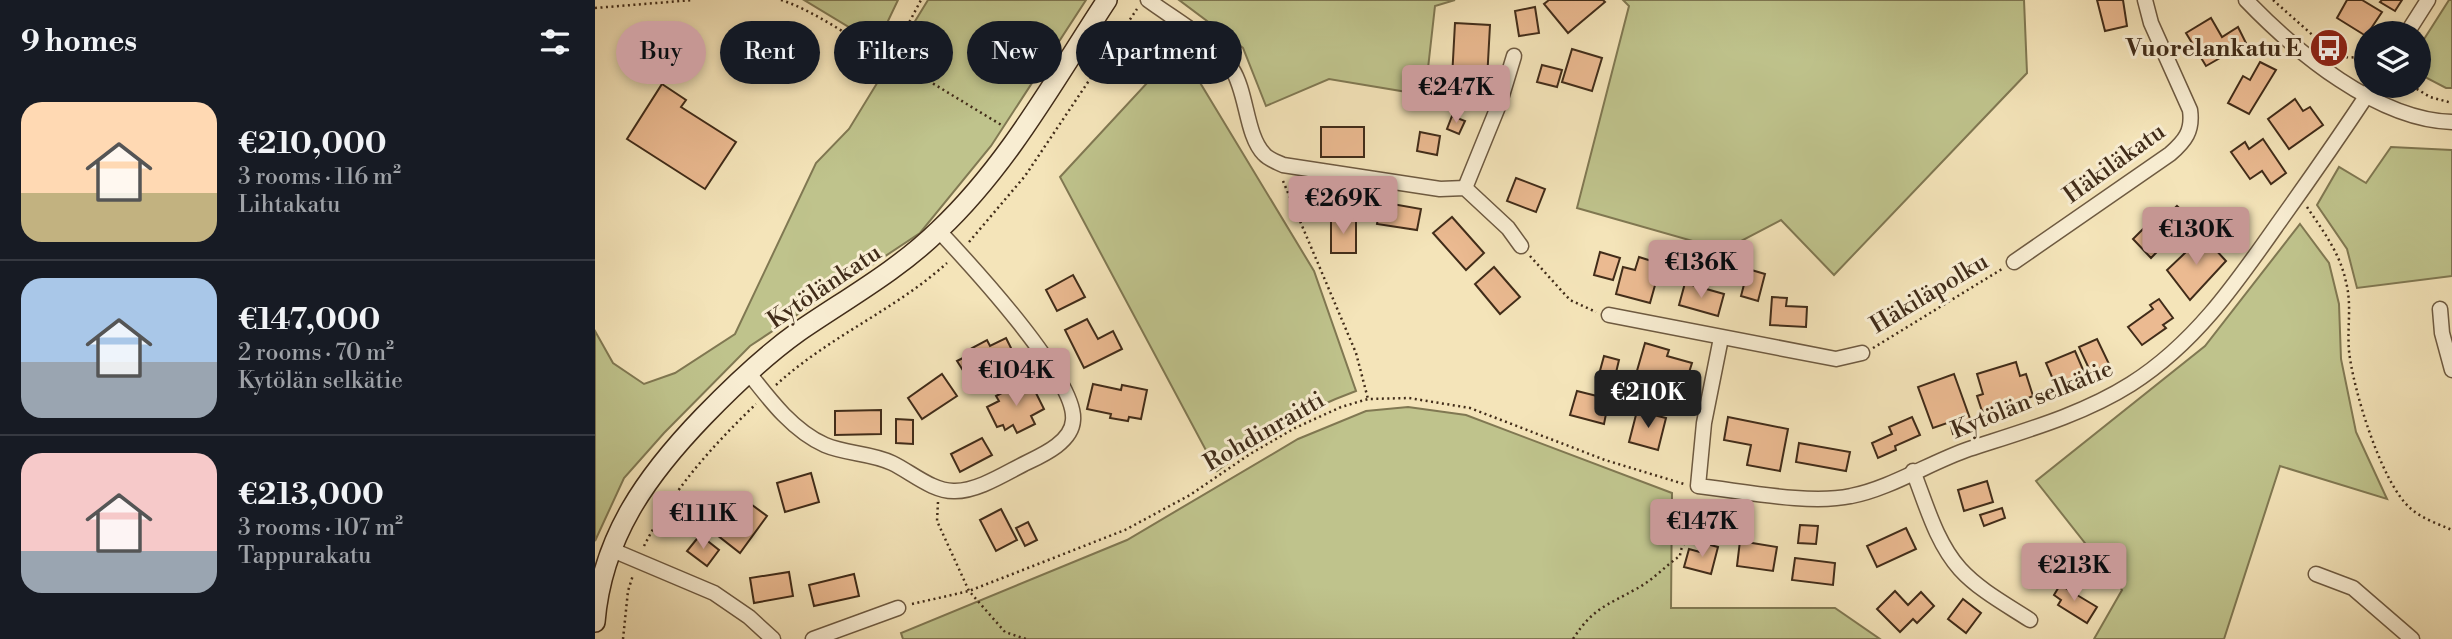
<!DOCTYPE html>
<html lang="en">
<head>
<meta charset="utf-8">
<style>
  :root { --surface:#171b24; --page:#20242c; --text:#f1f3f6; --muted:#9ea1a6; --line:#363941; --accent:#c59692 }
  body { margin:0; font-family:"Libre Bodoni",serif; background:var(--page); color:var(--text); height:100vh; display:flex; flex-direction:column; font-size:26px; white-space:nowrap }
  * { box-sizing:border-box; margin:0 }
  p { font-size:23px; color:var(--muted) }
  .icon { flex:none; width:38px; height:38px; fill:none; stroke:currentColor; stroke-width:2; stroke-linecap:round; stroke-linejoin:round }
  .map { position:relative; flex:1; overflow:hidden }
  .sheet { display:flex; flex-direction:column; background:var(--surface); width:595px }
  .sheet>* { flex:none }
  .hud { position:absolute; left:21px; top:21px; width:665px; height:63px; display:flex; gap:14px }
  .buttons { position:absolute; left:1759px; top:21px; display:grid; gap:14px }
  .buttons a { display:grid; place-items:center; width:77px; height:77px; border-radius:50%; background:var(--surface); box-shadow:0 4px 10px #0003; font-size:35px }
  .price { position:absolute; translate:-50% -60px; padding:0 16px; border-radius:7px; background:var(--accent); color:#111; font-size:23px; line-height:46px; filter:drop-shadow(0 2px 4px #0008) }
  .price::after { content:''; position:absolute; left:50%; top:42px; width:21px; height:16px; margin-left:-10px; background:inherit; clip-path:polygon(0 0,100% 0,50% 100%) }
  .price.current { background:#222; color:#fff }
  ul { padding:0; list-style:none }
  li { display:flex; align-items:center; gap:21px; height:175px; padding:0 21px }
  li+li { border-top:2px solid var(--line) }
  li span { display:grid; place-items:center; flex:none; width:196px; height:140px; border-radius:21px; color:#555 }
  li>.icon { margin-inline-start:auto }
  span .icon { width:84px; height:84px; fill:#fffc; stroke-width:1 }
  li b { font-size:30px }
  h2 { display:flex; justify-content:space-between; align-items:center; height:84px; padding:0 21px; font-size:30px }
  .chip { padding:0 24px; border-radius:32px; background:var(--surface); box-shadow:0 4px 10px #0003; font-size:24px; line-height:63px }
  .chip.current { background:var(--accent); color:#111 }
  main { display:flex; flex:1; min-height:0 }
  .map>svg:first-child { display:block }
  .green { fill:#bfc38c; stroke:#807852; stroke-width:2 }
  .building { fill:#ebba91; stroke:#412c19; stroke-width:2 }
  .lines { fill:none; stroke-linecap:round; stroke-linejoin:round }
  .street-casing { stroke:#6e5a41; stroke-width:17 }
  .secondary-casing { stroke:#412c19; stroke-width:22 }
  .path { stroke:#412c19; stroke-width:2.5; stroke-dasharray:2 3.5; stroke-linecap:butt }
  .street { stroke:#f8edd2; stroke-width:14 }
  .secondary { stroke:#f8edd2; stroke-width:19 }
  .labels { text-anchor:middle; stroke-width:6; stroke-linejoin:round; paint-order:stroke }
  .poi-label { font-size:24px; font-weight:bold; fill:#412c19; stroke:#f8edd2; text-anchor:end }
  .street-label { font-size:24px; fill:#412c19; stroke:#f8edd2 }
</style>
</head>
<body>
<main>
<section class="sheet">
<h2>9 homes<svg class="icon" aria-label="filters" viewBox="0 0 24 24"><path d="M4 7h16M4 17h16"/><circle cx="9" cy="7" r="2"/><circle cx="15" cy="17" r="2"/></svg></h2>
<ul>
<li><span style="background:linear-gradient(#ffd9b3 65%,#c2b280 0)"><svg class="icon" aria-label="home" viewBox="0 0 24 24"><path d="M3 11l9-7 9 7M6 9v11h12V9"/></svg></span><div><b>€210,000</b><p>3 rooms · 116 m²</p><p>Lihtakatu</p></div></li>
<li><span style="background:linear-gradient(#a9c7e8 60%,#9aa5b1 0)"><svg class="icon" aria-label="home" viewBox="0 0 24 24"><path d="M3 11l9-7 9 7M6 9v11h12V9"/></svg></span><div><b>€147,000</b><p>2 rooms · 70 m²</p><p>Kytölän selkätie</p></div></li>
<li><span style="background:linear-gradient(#f6c9c9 70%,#9aa5b1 0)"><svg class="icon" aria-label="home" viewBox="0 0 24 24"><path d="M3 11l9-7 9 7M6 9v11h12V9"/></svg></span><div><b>€213,000</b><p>3 rooms · 107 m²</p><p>Tappurakatu</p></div></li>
</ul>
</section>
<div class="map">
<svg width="1857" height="639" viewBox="0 0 1857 639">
  <rect width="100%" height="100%" fill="#f4e4b9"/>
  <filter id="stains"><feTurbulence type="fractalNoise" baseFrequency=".00286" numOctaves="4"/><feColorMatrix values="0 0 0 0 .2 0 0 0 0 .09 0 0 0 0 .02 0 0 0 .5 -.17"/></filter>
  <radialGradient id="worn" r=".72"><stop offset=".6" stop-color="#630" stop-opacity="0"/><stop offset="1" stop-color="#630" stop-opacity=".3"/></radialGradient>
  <g class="green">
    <path d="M 209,0 L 303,0 L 282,44 Z"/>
    <path d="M 333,0 L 491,0 L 396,146 L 325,233 L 155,346 L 69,433 L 29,478 L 0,541 L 0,331 L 18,363 L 49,384 L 80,373 L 140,334 L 221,163 L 254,129 Z"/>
    <path d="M 584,0 L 860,0 L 840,6 L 830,95 L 734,79 L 671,106 L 648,48 Z"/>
    <path d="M 1028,0 L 1429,0 L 1432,73 L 1239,275 L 1186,220 L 1129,250 L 982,208 L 1034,6 Z"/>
    <path d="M 1854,0 L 1857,0 L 1857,88 L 1851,88 L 1824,74 L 1824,47 Z"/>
    <path d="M 571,69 L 586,69 L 604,81 L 719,271 L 761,391 C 704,412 669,435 622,471 L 465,177 L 552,83 Z"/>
    <path d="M 1796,147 L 1857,150 L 1857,276 L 1762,288 L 1752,249 L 1722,205 L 1744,167 L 1771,183 Z"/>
    <path d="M 1705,224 L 1734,263 L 1744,304 L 1746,359 L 1761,432 L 1792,499 L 1685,466 L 1629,639 L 1499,639 L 1527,590 L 1441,481 L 1610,346 Z"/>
    <path d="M 813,407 L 871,415 L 1077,493 L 1076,608 L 1240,608 L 1285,639 L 308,639 L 306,633 L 532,540 L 703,439 L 771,411 Z"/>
  </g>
  <g class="building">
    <path d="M 954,0 L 1008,0 L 1010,2 L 973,33 L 949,4 Z"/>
    <path d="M 1502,0 L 1528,0 L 1532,26 L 1510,31 Z"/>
    <path d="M 1752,0 L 1767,0 L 1787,12 L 1771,36 L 1742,18 Z"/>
    <path d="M 1787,0 L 1807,0 L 1800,11 L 1785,2 Z"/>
    <path d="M 940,7 L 944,33 L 924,36 L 920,11 Z"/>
    <path d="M 1616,18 L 1627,37 L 1643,27 L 1651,43 L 1611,66 L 1591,33 Z"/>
    <path d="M 860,23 L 895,25 L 892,80 L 857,78 Z"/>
    <path d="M 977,49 L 1007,58 L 997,91 L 967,82 Z"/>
    <path d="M 1665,62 L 1681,70 L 1654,114 L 1633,103 L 1648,76 L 1655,80 Z"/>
    <path d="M 947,65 L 967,70 L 962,87 L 942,82 Z"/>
    <path d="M 67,84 L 91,100 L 86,107 L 141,142 L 110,189 L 32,139 Z"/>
    <path d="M 1700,99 L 1708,111 L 1715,107 L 1728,125 L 1694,149 L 1673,119 Z"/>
    <path d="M 857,116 L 870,121 L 864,134 L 852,129 Z"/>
    <rect x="726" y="127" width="43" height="30"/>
    <path d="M 825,132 L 845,136 L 842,155 L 822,151 Z"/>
    <path d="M 1668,139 L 1691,173 L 1676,184 L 1667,171 L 1655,179 L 1636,152 L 1650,142 L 1654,149 Z"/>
    <path d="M 921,178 L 950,189 L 941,212 L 912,201 Z"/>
    <path d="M 714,193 L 736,195 L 735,210 L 713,208 Z"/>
    <path d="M 786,202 L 826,209 L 822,230 L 782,224 Z"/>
    <path d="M 1582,206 L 1595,218 L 1556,258 L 1538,239 L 1565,212 L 1570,218 Z"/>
    <path d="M 857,217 L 889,253 L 871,270 L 838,233 Z"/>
    <rect x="736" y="219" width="25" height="34"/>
    <path d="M 1608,236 L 1631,261 L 1595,300 L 1572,270 Z"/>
    <path d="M 1005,252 L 1025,258 L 1018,280 L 999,275 Z"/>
    <path d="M 1044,257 L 1066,264 L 1055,303 L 1021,294 L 1028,267 L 1040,270 Z"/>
    <path d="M 899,267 L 925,297 L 905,314 L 880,284 Z"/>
    <path d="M 1153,269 L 1170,274 L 1163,301 L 1146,296 Z"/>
    <path d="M 478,275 L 490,297 L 462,311 L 451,290 Z"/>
    <path d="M 1090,283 L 1129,294 L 1123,316 L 1084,305 Z"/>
    <path d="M 1177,297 L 1192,298 L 1191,306 L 1212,307 L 1211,327 L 1175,325 Z"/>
    <path d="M 1564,299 L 1578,318 L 1568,325 L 1571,328 L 1547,345 L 1533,327 L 1558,309 L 1555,305 Z"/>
    <path d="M 492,319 L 503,339 L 518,331 L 527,349 L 489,368 L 470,330 Z"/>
    <path d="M 411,338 L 419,354 L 407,360 L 410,366 L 376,383 L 362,361 L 380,352 L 377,348 L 392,340 L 395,346 Z"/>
    <path d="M 1502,339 L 1514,364 L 1496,373 L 1484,347 Z"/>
    <path d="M 1050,343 L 1074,350 L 1072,356 L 1097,363 L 1090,385 L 1068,379 L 1065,388 L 1039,381 Z"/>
    <path d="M 1480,351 L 1492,379 L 1470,392 L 1469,389 L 1463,391 L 1451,363 Z"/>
    <path d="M 1009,356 L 1024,360 L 1019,381 L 1003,378 Z"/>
    <path d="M 1421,362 L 1425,376 L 1431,374 L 1438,396 L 1428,400 L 1429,404 L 1399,414 L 1398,408 L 1387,411 L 1382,396 L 1388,394 L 1382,374 Z"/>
    <path d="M 347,374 L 362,396 L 327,419 L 313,398 Z"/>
    <path d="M 1359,374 L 1378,427 L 1358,434 L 1355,422 L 1338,428 L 1323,387 Z"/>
    <path d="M 498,384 L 526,390 L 527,385 L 552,390 L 546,419 L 534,417 L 533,421 L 515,418 L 516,414 L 492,409 Z"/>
    <path d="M 422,385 L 425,391 L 437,385 L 449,409 L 436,416 L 440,424 L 422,433 L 418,425 L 410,430 L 408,425 L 402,427 L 392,407 L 404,401 L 401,396 Z"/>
    <path d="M 982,391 L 1014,399 L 1009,424 L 975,415 Z"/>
    <path d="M 286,410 L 286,434 L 240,435 L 240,411 Z"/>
    <path d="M 1042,411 L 1071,418 L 1063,450 L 1034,442 Z"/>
    <path d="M 1133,417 L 1193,429 L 1185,471 L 1152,465 L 1156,445 L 1129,440 Z"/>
    <path d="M 1317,417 L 1325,435 L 1300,446 L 1301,450 L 1283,458 L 1277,443 L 1297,434 L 1294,427 Z"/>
    <path d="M 301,419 L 318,420 L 318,444 L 301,443 Z"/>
    <path d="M 387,438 L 397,455 L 365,472 L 356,454 Z"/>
    <path d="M 1204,443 L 1255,452 L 1251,471 L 1201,462 Z"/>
    <path d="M 216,473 L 224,502 L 190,512 L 182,483 Z"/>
    <path d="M 1392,481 L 1398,502 L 1369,511 L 1363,490 Z"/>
    <path d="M 149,499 L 172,516 L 145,553 L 122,535 Z"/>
    <path d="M 1407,508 L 1410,518 L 1389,526 L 1385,515 Z"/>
    <path d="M 406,509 L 422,540 L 401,551 L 385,520 Z"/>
    <path d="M 433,522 L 442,540 L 430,546 L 421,528 Z"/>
    <path d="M 1205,525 L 1223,526 L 1221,544 L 1203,543 Z"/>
    <path d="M 1311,528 L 1321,549 L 1282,567 L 1272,546 Z"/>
    <path d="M 105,535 L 124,550 L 112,566 L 92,551 Z"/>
    <path d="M 1145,541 L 1182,547 L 1178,571 L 1142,566 Z"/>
    <path d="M 1108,543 L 1123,547 L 1116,574 L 1089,567 L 1094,549 L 1105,552 Z"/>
    <path d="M 1200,558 L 1240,563 L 1238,585 L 1197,580 Z"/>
    <path d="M 194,572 L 198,596 L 159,603 L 155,578 Z"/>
    <path d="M 259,574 L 264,596 L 219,606 L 214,585 Z"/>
    <path d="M 1468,580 L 1475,584 L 1472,589 L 1502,607 L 1492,623 L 1463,605 L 1466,600 L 1459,595 Z"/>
    <path d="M 1300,591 L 1313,605 L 1326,592 L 1339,606 L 1322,623 L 1318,619 L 1305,632 L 1282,609 Z"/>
    <path d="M 1368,599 L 1386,613 L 1371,633 L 1353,619 Z"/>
  </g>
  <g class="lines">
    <g class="street-casing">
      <g id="street">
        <path d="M 553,0 C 580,20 618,40 637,69 C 652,92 651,136 669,154 C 673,159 682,162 688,165 L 845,189 L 870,188 L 913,228 L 926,246"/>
        <path d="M 1651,0 C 1701,52 1782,120 1857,122"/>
        <path d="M 1812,33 L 1833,0"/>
        <path d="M 870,188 L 905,102 L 919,56"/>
        <path d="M 1419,262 L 1575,154 C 1590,141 1598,131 1595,110 L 1556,23 L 1550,0"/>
        <path d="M 1845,309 L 1847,333 L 1857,370"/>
        <path d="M 1014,315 L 1241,359 L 1267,353"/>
        <path d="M 1126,338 L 1109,423 L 1103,486 C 1148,491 1214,505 1256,496 C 1294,489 1336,462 1374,449 C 1429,431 1487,415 1536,384 C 1599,344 1640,285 1682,225 C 1715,179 1747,133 1778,86"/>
        <path d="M 153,372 C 174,399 198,431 230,445 C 251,454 277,453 297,463 C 316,472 338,492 360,491 C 384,491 412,472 433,462 C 450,454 477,441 478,420 C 482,379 373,262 344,231"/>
        <path d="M 1318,471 C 1331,504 1341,542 1365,569 C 1384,590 1412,605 1435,620"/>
        <path d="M 15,549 L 119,593 L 154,617 L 178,639"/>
        <path d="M 1721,574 L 1758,588 L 1817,639"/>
        <path d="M 218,639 L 303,608"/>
      </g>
    </g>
    <g class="secondary-casing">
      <path id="secondary" d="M 0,622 C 7,537 52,475 109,416 C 138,386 168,357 203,332 C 251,299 302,271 344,230 C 413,165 460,79 512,0"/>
    </g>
    <g class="path">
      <path d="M 186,0 C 223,12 255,39 291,55 L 308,34 L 326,0"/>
      <path d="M 1678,0 L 1722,39 L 1748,57 L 1771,58"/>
      <path d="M 0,8 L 98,0"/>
      <path d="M 291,55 L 408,126"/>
      <path d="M 1817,86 L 1835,97 L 1857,103"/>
      <path d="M 688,181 L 761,353 L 773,399"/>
      <path d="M 1712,207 C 1728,231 1745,253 1751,282 C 1757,305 1752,327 1754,351 C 1758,389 1786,482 1815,508 C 1826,518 1843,524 1857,530"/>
      <path d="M 374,242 L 430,176 L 542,9"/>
      <path d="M 935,256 L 975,300 L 1001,312"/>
      <path d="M 1278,348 L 1407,269"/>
      <path d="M 181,385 C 233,337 300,310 352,263"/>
      <path d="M 343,502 L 342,521 L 374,591 L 410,632 L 431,639"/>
      <path d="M 49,546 C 77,491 116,447 161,404"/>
      <path d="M 317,604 L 374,591 L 530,530 L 595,495 L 655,454 L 700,428 L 746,407 L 773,399 L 814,398 L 875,408 L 1010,460 L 1089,484"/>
      <path d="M 28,639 L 33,591 L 38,575"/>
      <path d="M 978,639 C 998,608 1011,606 1041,589 C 1057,581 1070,566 1085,556 C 1086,543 1094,540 1098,530 C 1101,520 1102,512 1107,502"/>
    </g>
    <use href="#street" class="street"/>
    <use href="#secondary" class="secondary"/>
  </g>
  <defs>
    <g id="bus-disc" transform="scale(2.0125)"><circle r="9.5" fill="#8f2418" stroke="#f8edd2"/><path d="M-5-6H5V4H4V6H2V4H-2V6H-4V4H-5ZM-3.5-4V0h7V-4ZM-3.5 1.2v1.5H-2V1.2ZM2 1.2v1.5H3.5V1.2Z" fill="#fff"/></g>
  </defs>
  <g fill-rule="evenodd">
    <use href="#bus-disc" x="1734" y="48"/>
  </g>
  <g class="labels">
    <g class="poi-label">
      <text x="1707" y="56">Vuorelankatu E</text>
    </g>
    <g class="street-label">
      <text transform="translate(1519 163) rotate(-36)" y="8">Häkiläkatu</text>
      <text transform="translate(229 286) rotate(-34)" y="8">Kytölänkatu</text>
      <text transform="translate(1334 293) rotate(-31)" y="8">Häkiläpolku</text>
      <text transform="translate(1437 399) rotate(-22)" y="8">Kytölän selkätie</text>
      <text transform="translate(669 431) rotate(-30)" y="8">Rohdinraitti</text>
    </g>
  </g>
  <rect width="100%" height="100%" filter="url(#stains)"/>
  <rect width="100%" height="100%" fill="url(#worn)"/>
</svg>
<div class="buttons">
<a><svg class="icon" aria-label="layers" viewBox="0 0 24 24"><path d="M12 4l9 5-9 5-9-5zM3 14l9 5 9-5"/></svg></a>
</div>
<b class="price" style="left:861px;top:125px">€247K</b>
<b class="price" style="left:748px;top:236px">€269K</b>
<b class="price" style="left:1601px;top:267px">€130K</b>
<b class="price" style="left:1106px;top:300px">€136K</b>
<b class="price" style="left:421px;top:408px">€104K</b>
<b class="price current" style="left:1053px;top:430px">€210K</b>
<b class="price" style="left:108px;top:551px">€111K</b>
<b class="price" style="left:1107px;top:559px">€147K</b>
<b class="price" style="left:1479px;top:603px">€213K</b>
<div class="hud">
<a class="chip current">Buy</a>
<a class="chip">Rent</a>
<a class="chip">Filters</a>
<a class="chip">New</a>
<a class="chip">Apartment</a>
</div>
</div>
</main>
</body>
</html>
